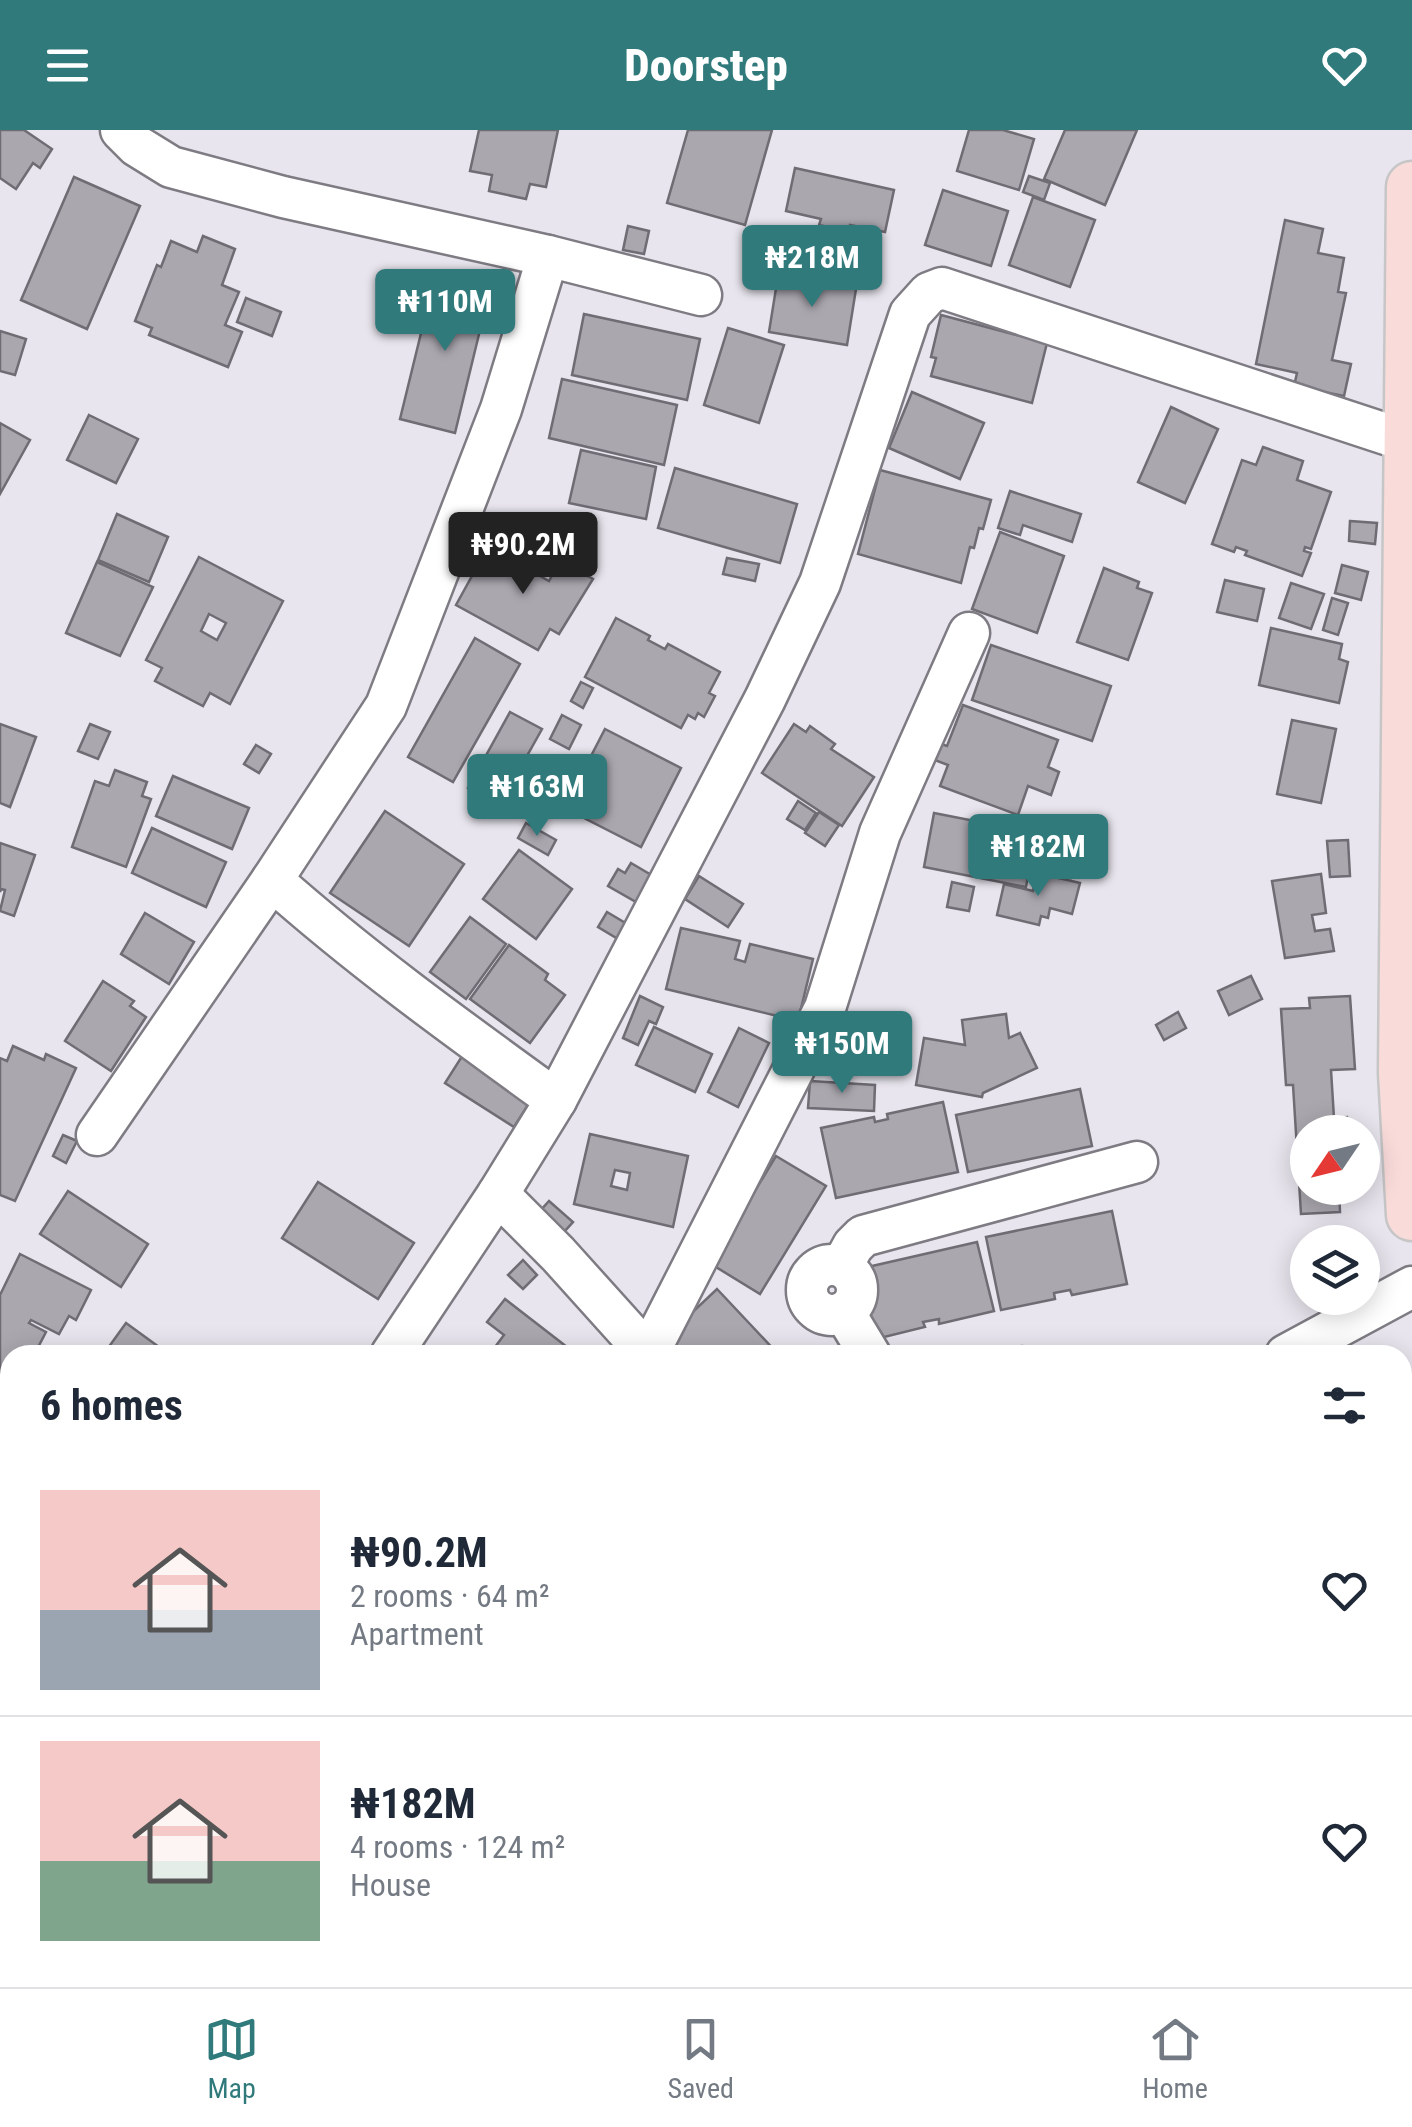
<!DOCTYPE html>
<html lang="en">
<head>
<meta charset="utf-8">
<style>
  :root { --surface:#fff; --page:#f6f6f7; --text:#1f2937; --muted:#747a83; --line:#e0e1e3; --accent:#307a7c }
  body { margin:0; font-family:"Roboto Condensed",sans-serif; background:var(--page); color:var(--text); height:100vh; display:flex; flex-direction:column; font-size:38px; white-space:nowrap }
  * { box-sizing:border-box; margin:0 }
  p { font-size:32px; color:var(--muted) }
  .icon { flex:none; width:55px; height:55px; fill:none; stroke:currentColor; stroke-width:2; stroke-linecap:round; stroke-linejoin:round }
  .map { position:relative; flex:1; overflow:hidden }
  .panel { position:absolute; left:0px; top:1215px; width:1412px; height:642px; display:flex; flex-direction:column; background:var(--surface); border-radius:30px 30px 0 0; box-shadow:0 5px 25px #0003 }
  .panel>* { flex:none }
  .needle { width:65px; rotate:235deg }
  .buttons { position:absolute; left:1290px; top:985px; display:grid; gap:20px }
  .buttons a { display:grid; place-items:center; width:90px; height:90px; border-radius:50%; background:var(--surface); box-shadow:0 5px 25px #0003; font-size:50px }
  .price { position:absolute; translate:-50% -85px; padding:0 22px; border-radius:10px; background:var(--accent); color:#fff; font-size:32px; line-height:65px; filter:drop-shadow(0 2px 5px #0008) }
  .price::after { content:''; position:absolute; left:50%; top:60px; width:30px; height:22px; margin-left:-15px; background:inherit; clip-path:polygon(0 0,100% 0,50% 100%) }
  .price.current { background:#222; color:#fff }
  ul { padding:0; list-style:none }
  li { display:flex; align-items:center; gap:30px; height:250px; padding:0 40px }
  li+li { border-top:2px solid var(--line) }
  li span { display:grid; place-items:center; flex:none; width:280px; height:200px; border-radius:0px; color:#555 }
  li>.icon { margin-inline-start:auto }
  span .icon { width:120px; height:120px; fill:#fffc; stroke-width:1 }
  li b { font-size:42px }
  h2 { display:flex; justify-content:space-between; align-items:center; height:120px; padding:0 40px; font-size:42px }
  header { display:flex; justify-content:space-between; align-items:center; height:130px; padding:0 40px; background:var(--accent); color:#fff; font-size:45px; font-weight:800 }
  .menu { display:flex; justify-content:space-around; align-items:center; height:140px; border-top:2px solid var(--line); background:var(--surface); font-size:28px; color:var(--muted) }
  .menu a { display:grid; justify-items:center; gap:5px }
  .menu .current { color:var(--accent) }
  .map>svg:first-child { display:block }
  .building { fill:#aaa7af; stroke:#6f6c74; stroke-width:2.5; fill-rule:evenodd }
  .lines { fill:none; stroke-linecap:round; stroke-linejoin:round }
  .minor-casing { stroke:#7e7b83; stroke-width:45 }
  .major-casing { stroke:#c7c6c7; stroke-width:55 }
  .minor { stroke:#fff; stroke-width:40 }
  .major { stroke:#f9dbda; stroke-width:50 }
</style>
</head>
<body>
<header><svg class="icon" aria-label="menu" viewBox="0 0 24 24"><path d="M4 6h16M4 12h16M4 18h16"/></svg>Doorstep<svg class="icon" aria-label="heart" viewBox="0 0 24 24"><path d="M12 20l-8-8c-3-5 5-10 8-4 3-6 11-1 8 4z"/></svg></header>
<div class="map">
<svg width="1412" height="1857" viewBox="0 0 1412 1857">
  <rect width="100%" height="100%" fill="#e8e5ee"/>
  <g class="building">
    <path d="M 0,0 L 24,0 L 52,19 L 40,38 L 33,33 L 16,59 L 0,48 Z"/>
    <path d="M 479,0 L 558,0 L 546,57 L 530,54 L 526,69 L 489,61 L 492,45 L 470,41 Z"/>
    <path d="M 688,0 L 772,0 L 745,95 L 667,73 Z"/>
    <path d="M 969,0 L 1003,0 L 1034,9 L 1019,60 L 957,41 Z"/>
    <path d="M 1065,0 L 1137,0 L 1105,75 L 1044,49 Z"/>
    <path d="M 795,38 L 894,60 L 885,102 L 850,95 L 849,102 L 819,95 L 821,89 L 786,81 Z"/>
    <path d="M 1029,46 L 1050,53 L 1044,70 L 1023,62 Z"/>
    <path d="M 74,47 L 140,76 L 87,199 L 21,170 Z"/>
    <path d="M 943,60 L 1008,81 L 991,136 L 925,115 Z"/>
    <path d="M 1033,67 L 1095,90 L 1070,157 L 1009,135 Z"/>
    <path d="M 1285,90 L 1323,99 L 1318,123 L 1344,128 L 1338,162 L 1346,163 L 1332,230 L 1351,234 L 1344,266 L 1294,256 L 1297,243 L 1256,234 Z"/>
    <path d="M 628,96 L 649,101 L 644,124 L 623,120 Z"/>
    <path d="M 203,106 L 235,119 L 222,155 L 239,162 L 225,195 L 242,202 L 228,237 L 149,205 L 152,198 L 135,191 L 157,135 L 161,137 L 171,111 L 197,122 Z"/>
    <path d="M 435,146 L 490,159 L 455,303 L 400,289 Z"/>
    <path d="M 778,146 L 856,159 L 847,215 L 769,202 Z"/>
    <path d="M 246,168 L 281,182 L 272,206 L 237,192 Z"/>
    <path d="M 584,184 L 700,209 L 687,270 L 572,245 Z"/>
    <path d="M 941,185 L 1047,213 L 1032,273 L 931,246 L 936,228 L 931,227 Z"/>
    <path d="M 728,198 L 784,215 L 759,293 L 704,275 Z"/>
    <path d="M 0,201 L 26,209 L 15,245 L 0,241 Z"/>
    <path d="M 562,249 L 677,275 L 664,335 L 549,308 Z"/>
    <path d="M 912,262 L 984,293 L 960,349 L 889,318 Z"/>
    <path d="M 1171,277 L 1218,299 L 1185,373 L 1138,352 Z"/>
    <path d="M 89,285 L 138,309 L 116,353 L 67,330 Z"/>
    <path d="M 0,293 L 30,310 L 0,364 Z"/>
    <path d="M 1263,317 L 1303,331 L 1297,350 L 1331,362 L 1311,419 L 1305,417 L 1304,421 L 1311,423 L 1302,446 L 1245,425 L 1247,421 L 1236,417 L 1234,422 L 1212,414 L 1242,330 L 1256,335 Z"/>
    <path d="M 581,320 L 656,337 L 646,389 L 569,373 Z"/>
    <path d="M 675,338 L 797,374 L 780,433 L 658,398 Z"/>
    <path d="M 880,340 L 991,370 L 983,399 L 979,398 L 974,418 L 970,417 L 961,453 L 858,424 Z"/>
    <path d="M 1010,361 L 1081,384 L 1072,412 L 1023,395 L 1020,405 L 998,398 Z"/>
    <path d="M 117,384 L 168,407 L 149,452 L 98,430 Z"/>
    <path d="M 1350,391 L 1377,393 L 1375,414 L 1349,411 Z"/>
    <path d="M 1000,402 L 1064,426 L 1037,503 L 972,479 Z"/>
    <path d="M 488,417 L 549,451 L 560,431 L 593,449 L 559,504 L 550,499 L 538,520 L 456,475 Z"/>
    <path d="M 199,427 L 283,471 L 230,574 L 210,563 L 203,576 L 155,551 L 162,538 L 146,530 ZM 209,484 L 226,493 L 217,510 L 201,501 Z"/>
    <path d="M 727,428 L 759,434 L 755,451 L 723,444 Z"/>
    <path d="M 97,432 L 153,457 L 120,526 L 66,503 Z"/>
    <path d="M 1342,435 L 1368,442 L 1361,470 L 1335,463 Z"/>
    <path d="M 1104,438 L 1139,452 L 1137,458 L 1152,463 L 1128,530 L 1077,512 Z"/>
    <path d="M 1225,450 L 1264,459 L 1257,491 L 1217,482 Z"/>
    <path d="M 1291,453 L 1324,464 L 1311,499 L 1279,488 Z"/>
    <path d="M 1332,468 L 1348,473 L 1338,505 L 1323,500 Z"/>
    <path d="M 616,488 L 650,506 L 648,510 L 665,519 L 668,514 L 720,542 L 709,563 L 715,566 L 704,587 L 698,583 L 695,589 L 688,585 L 681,598 L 585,547 Z"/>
    <path d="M 1271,498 L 1342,514 L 1339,529 L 1348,532 L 1339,573 L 1259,555 Z"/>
    <path d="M 475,508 L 520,534 L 453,652 L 408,627 Z"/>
    <path d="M 991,515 L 1111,556 L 1092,611 L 972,570 Z"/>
    <path d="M 581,552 L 593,558 L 583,578 L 571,571 Z"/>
    <path d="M 963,575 L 1058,610 L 1048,637 L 1059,642 L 1051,665 L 1028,656 L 1018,685 L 940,656 L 948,635 L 932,629 L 938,613 L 947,616 Z"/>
    <path d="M 510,582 L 542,599 L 499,676 L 468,658 Z"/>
    <path d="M 562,585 L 581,595 L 569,619 L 550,609 Z"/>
    <path d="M 1292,590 L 1336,599 L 1321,673 L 1277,664 Z"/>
    <path d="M 0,594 L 36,607 L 10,677 L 0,673 Z"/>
    <path d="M 90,594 L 110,602 L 98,629 L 78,621 Z"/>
    <path d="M 794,594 L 806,602 L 810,596 L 835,614 L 831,619 L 874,647 L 842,696 L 762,643 Z"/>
    <path d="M 605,599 L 681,638 L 641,717 L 582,687 L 594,664 L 576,655 Z"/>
    <path d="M 256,615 L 271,624 L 259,643 L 244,634 Z"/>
    <path d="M 115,640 L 147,652 L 142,666 L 151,669 L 126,737 L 72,717 L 95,651 L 109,656 Z"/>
    <path d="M 173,646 L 249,678 L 232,719 L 156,686 Z"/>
    <path d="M 798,671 L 816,683 L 805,700 L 787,689 Z"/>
    <path d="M 385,681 L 464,734 L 409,816 L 330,763 Z"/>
    <path d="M 819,682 L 839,695 L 825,716 L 805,703 Z"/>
    <path d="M 934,683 L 1036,703 L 1026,757 L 924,737 Z"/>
    <path d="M 526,693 L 556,710 L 548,725 L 518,708 Z"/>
    <path d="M 152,698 L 226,732 L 206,777 L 132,743 Z"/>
    <path d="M 1047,708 L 1079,716 L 1071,748 L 1040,739 Z"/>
    <path d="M 1348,710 L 1350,746 L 1330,747 L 1327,711 Z"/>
    <path d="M 0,713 L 35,725 L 14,786 L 0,781 L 5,760 L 1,759 L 0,762 Z"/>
    <path d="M 519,720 L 572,759 L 536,809 L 483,769 Z"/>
    <path d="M 631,733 L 658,749 L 643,776 L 608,756 L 618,739 L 625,743 Z"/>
    <path d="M 1037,743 L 1080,753 L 1072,784 L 1050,778 L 1048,788 L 1041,786 L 1039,795 L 997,785 L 1004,754 L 1033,761 Z"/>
    <path d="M 1321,744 L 1326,783 L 1312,785 L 1315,801 L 1330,799 L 1334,821 L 1285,828 L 1272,751 Z"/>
    <path d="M 699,746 L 743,774 L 728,797 L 685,769 Z"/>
    <path d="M 952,752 L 974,757 L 969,781 L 947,777 Z"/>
    <path d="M 607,782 L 627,794 L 618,809 L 598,797 Z"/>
    <path d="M 145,783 L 194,812 L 169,854 L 121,824 Z"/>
    <path d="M 470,787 L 506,814 L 466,869 L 430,842 Z"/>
    <path d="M 681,798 L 740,811 L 735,829 L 745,832 L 750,814 L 813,829 L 798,891 L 666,859 Z"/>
    <path d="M 509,815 L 548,844 L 545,850 L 565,865 L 530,913 L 470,869 Z"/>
    <path d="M 1251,846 L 1262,869 L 1229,885 L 1218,861 Z"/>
    <path d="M 103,851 L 134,871 L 130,876 L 146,887 L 111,941 L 65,911 Z"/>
    <path d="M 640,866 L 663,877 L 656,894 L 649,891 L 638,915 L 623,908 Z"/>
    <path d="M 1350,866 L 1355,939 L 1331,940 L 1334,988 L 1347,987 L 1348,1002 L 1308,1002 L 1308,1058 L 1339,1058 L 1340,1082 L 1301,1084 L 1293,955 L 1286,955 L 1281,879 L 1310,878 L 1309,868 Z"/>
    <path d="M 1178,882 L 1186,898 L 1164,910 L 1156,895 Z"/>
    <path d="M 1006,884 L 1009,908 L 1020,903 L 1037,938 L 983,963 L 982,967 L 916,955 L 924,908 L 965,915 L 962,890 Z"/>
    <path d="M 654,897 L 712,924 L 695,962 L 636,935 Z"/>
    <path d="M 739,898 L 769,913 L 738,977 L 708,962 Z"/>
    <path d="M 13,916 L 44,930 L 46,924 L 76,938 L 15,1071 L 0,1065 L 0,928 L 7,931 Z"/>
    <path d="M 466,920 L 535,964 L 514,997 L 445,953 Z"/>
    <path d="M 810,951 L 875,955 L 874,981 L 808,978 Z"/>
    <path d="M 1080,959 L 1092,1016 L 968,1042 L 956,985 Z"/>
    <path d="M 943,972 L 958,1042 L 836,1068 L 821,998 L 874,987 L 875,992 L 888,989 L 887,984 Z"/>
    <path d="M 590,1004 L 688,1026 L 673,1097 L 574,1074 ZM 615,1040 L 630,1043 L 627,1060 L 611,1056 Z"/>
    <path d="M 63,1005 L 77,1011 L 66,1033 L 53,1026 Z"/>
    <path d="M 776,1026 L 826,1056 L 760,1164 L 711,1134 Z"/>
    <path d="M 318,1052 L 414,1113 L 378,1169 L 282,1108 Z"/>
    <path d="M 68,1061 L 148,1114 L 121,1157 L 40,1104 Z"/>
    <path d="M 549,1071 L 573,1092 L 554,1113 L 531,1091 Z"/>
    <path d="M 1112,1081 L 1127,1154 L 1072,1165 L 1070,1160 L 1054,1163 L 1055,1169 L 1001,1180 L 986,1107 Z"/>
    <path d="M 977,1112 L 994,1181 L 939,1194 L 939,1189 L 923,1192 L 925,1197 L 876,1209 L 859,1139 Z"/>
    <path d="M 20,1124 L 91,1160 L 76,1190 L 69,1186 L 59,1204 L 31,1190 L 29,1193 L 46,1202 L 34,1225 L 10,1225 L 10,1252 L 4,1248 L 0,1256 L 0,1165 Z"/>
    <path d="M 523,1130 L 537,1145 L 523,1159 L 508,1145 Z"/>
    <path d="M 717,1159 L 779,1225 L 679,1225 L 664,1209 Z"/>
    <path d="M 505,1169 L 567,1217 L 561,1225 L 489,1225 L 504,1205 L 487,1192 Z"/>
    <path d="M 126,1193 L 170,1225 L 103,1225 Z"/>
    <path d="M 1022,1216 L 1023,1225 L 959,1225 L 959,1220 Z"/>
    <path d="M 1402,1420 L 1412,1445 L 1412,1494 L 1402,1498 Z"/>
    <path d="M 0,1471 L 10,1477 L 10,1546 L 0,1540 Z"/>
    <path d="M 1412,1629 L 1412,1671 L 1402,1675 L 1402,1633 Z"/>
    <path d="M 1412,1688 L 1412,1739 L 1402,1745 L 1402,1695 Z"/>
    <path d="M 1412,1754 L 1412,1857 L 1267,1857 L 1281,1848 L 1402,1848 L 1402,1761 Z"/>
    <path d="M 10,1766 L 10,1811 L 0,1805 L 0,1783 Z"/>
    <path d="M 44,1848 L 89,1848 L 81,1857 L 37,1857 Z"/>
    <path d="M 318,1848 L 419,1848 L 424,1852 L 418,1857 L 309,1857 Z"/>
    <path d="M 656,1848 L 743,1848 L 748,1854 L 743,1857 L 683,1857 L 677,1848 L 665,1857 Z"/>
    <path d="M 761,1848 L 802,1848 L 788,1857 L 767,1857 Z"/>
    <path d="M 965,1848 L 992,1848 L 999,1857 L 953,1857 Z"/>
    <path d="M 1042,1848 L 1100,1848 L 1104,1852 L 1111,1848 L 1150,1848 L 1138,1857 L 1049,1857 Z"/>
    <path d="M 1180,1848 L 1230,1848 L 1237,1857 L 1167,1857 Z"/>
  </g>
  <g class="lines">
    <g class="minor-casing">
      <g id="minor">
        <path d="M 121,0 L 137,16 L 171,37 L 283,67 L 548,126 L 701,165"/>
        <path d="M 548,126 L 501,279 L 386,576 L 272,750 C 362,830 458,899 556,970"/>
        <path d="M 97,1005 L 272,750"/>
        <path d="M 498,1064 L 558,1124 L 649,1225"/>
        <circle cx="832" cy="1160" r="25"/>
        <path d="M 842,1136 L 853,1116 L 863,1106 L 1137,1032"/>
        <path d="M 844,1182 L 870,1225"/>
        <path d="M 648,1224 L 825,878 L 880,703 L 969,503"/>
        <path d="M 391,1225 L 498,1064 L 556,970 L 765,569 L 820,453 L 910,184 L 929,163 L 942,158 L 1410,312"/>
        <path d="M 1286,1225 L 1412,1157"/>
        <path d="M 0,1295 L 10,1299"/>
        <path d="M 1402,1554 L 1412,1550"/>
        <path d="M 639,1848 L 649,1857"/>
        <path d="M 245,1857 L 254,1848"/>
        <path d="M 870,1857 L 884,1848"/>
      </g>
    </g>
    <g class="major-casing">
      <path id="major" d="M 1412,57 L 1404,943 L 1412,1085"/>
    </g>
    <use href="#minor" class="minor"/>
    <use href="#major" class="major"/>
  </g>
</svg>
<div class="buttons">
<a><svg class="needle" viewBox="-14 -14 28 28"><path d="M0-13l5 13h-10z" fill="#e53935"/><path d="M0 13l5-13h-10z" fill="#747a83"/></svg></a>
<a><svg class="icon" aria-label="layers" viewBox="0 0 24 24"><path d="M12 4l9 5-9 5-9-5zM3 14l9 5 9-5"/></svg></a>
</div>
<b class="price" style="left:812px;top:180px">₦218M</b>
<b class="price" style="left:445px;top:224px">₦110M</b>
<b class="price current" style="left:523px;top:467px">₦90.2M</b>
<b class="price" style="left:537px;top:709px">₦163M</b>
<b class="price" style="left:1038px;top:769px">₦182M</b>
<b class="price" style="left:842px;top:966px">₦150M</b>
<section class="panel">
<h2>6 homes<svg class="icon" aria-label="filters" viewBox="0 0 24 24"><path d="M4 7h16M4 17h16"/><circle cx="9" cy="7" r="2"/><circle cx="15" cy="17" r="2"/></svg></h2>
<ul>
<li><span style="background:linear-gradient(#f6c9c9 60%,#9aa5b1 0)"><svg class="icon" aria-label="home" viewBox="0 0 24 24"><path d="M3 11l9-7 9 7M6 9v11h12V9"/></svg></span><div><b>₦90.2M</b><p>2 rooms · 64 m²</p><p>Apartment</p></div><svg class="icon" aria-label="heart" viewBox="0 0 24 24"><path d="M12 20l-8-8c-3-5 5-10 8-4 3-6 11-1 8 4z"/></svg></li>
<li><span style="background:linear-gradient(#f6c9c9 60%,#7fa58c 0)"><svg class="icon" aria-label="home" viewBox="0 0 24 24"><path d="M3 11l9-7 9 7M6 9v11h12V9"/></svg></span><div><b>₦182M</b><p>4 rooms · 124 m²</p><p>House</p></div><svg class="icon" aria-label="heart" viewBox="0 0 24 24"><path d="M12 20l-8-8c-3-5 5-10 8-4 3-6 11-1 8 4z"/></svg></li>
</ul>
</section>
</div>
<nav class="menu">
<a class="current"><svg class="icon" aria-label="map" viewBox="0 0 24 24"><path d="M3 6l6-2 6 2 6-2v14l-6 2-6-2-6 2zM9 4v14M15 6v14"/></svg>Map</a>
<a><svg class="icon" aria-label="saved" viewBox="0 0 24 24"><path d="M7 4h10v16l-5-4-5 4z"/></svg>Saved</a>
<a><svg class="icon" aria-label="home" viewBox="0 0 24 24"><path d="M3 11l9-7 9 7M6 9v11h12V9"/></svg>Home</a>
</nav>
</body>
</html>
